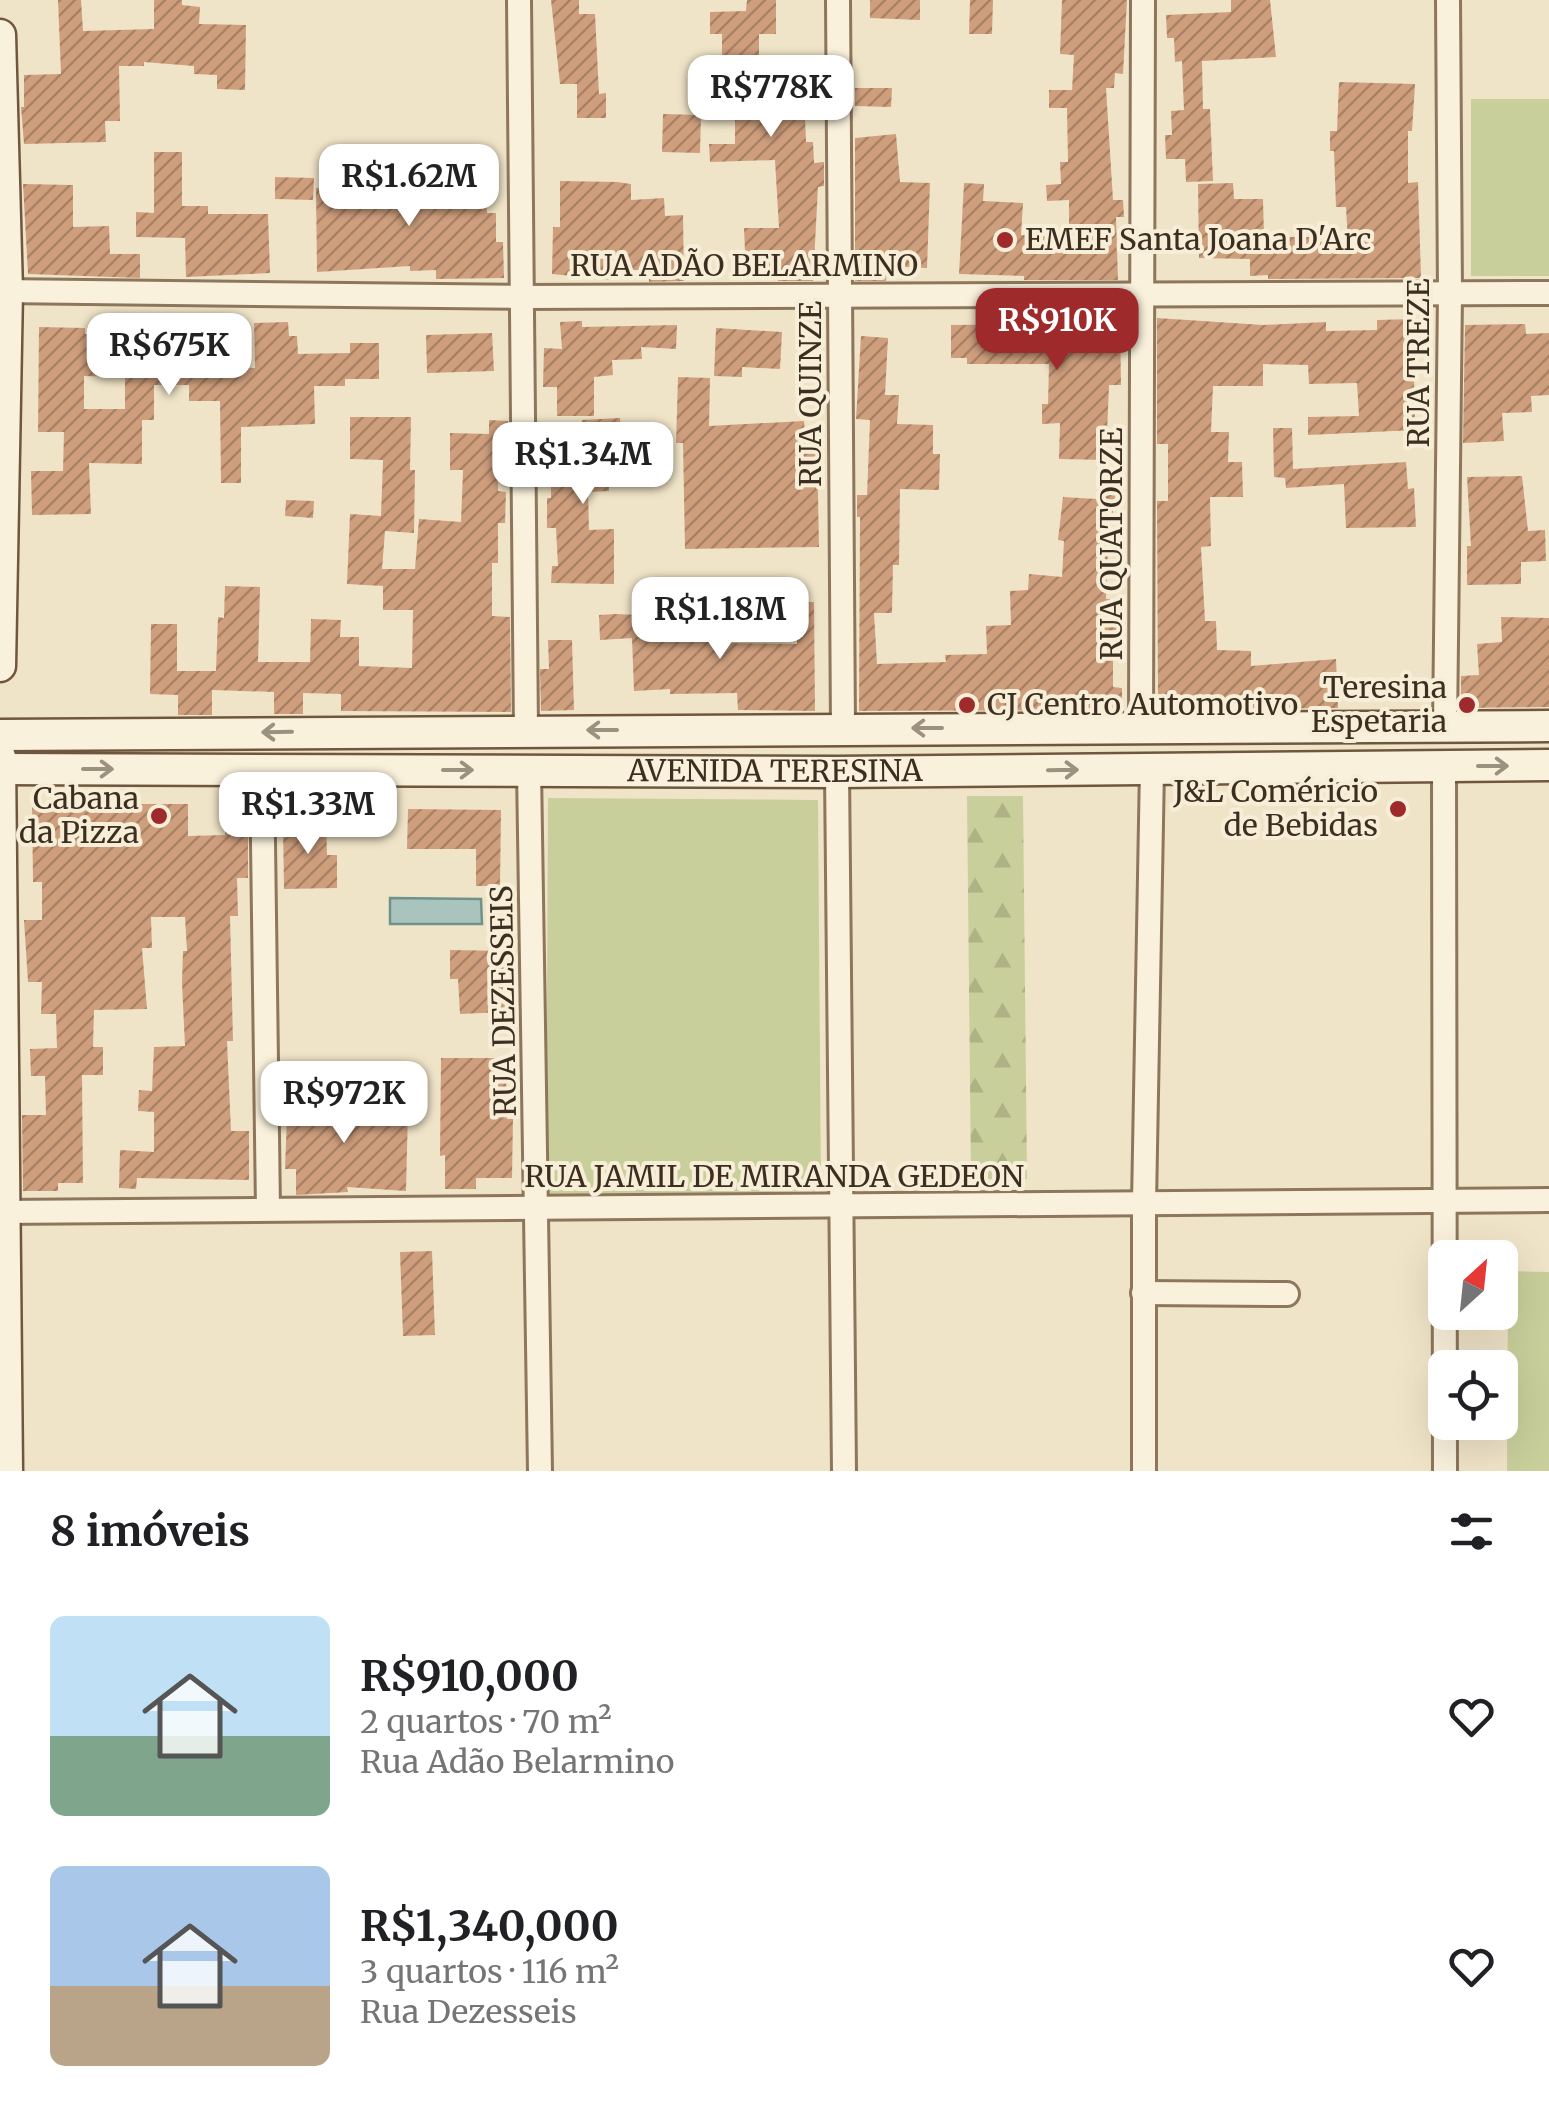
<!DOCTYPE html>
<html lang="pt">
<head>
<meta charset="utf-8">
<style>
  :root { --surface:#fff; --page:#f6f6f6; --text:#202124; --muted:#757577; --accent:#9e2a2b }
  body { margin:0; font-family:Merriweather,serif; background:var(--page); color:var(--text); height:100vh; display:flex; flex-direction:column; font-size:38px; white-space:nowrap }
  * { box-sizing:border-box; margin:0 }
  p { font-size:32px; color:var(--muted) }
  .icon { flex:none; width:55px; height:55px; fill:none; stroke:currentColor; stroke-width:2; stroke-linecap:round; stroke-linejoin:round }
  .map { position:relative; height:1471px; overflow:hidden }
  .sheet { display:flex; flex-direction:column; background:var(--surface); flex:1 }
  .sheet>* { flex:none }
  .needle { width:65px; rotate:27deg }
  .buttons { position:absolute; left:1428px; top:1240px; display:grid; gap:20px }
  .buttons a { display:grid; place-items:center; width:90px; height:90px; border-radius:15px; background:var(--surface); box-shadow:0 10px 40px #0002; font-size:50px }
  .price { position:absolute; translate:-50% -85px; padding:0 22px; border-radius:20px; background:#fff; color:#222; font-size:32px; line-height:65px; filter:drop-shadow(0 2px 5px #0008) }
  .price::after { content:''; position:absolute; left:50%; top:60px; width:30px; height:22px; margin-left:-15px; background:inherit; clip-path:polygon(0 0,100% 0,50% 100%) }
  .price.active { background:var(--accent); color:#fff }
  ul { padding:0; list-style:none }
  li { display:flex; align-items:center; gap:30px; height:250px; padding:0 50px }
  li span { display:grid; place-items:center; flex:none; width:280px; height:200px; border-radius:15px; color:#555 }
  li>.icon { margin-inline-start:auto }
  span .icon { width:120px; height:120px; fill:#fffc; stroke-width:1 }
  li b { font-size:42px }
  h2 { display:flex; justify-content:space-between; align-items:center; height:120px; padding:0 50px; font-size:42px }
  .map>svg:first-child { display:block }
  .green { fill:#c9cf9b }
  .forest { fill:url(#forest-firs) }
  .water { fill:#a9c4bc; stroke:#6f938a; stroke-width:2.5 }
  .building { fill:url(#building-hatch); fill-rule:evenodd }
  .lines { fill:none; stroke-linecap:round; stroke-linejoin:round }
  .street-casing { stroke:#8d765c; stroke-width:28 }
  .secondary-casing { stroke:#6f573f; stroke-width:35 }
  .street { stroke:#faf1dc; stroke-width:22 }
  .secondary { stroke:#faf1dc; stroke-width:30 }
  .oneway { stroke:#9c907e }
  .poi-dot { fill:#9e2a2b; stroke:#f7eed8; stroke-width:4 }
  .labels { text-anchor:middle; stroke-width:8; stroke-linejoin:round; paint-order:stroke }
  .poi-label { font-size:30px; fill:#3d2e20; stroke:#f7eed8; text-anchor:end }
  .street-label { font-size:30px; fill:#3d2e20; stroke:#f7eed8 }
</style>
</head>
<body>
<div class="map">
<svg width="1549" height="1471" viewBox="0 0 1549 1471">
  <defs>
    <pattern id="forest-firs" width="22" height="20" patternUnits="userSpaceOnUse" patternTransform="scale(2.5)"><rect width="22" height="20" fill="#c9cf9b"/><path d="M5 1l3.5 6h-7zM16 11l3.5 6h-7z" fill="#aeb285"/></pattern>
    <pattern id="building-hatch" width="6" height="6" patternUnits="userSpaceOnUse" patternTransform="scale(2.5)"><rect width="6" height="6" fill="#cf9f7d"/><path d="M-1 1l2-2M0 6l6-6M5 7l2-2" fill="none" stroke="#a98266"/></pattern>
  </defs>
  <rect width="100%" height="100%" fill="#f0e4c8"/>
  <g class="green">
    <rect x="1471" y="99" width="78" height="177"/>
    <path d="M 548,798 L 818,800 L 821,1191 L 546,1196 Z"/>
    <path d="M 1508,1271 L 1549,1272 L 1549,1471 L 1507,1471 Z"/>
  </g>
  <path class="forest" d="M 967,796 L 1023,796 L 1027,1179 L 971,1179 Z"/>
  <path class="water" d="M 390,898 L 481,899 L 482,924 L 390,924 Z"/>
  <g class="building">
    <path d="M 58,0 L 81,0 L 83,31 L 154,29 L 154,0 L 182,0 L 182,5 L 200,7 L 199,24 L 246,25 L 245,90 L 217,89 L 217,75 L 194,74 L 194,66 L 144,62 L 144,66 L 119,66 L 120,121 L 105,121 L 106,142 L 24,144 L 21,107 L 24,107 L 24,75 L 61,74 Z"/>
    <path d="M 551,0 L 579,0 L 579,14 L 595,14 L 599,94 L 606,93 L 606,118 L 577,118 L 577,84 L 560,84 Z"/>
    <path d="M 747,0 L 776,0 L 776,34 L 759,34 L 759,69 L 812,66 L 814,93 L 804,93 L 806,142 L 813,142 L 814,163 L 824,162 L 824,186 L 818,187 L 813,281 L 778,281 L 778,272 L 746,273 L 744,228 L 779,228 L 775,160 L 710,162 L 709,144 L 735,144 L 735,98 L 722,98 L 722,34 L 710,34 L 710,12 L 746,11 Z"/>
    <path d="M 870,0 L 920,0 L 920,20 L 870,18 Z"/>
    <path d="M 970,0 L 993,0 L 992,34 L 969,34 Z"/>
    <path d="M 1062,0 L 1127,0 L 1123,74 L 1115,73 L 1114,88 L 1106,88 L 1113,200 L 1123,200 L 1124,217 L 1116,217 L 1118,280 L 1024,280 L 1024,276 L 959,274 L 964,183 L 984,184 L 983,201 L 1023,203 L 1021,235 L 1069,237 L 1069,200 L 1047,201 L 1046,185 L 1061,184 L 1060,162 L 1068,162 L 1067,108 L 1049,108 L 1049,90 L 1072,90 L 1074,55 L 1060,54 Z"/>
    <path d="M 1231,0 L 1270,0 L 1276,57 L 1202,61 L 1203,109 L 1210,109 L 1213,181 L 1186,182 L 1185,159 L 1166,159 L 1165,135 L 1172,135 L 1171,111 L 1184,110 L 1182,61 L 1175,62 L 1174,38 L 1167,38 L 1166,15 L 1231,12 Z"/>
    <path d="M 1339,82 L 1415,84 L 1412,131 L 1408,131 L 1408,183 L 1418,182 L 1421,278 L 1268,279 L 1268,275 L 1250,276 L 1250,259 L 1199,258 L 1198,184 L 1233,183 L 1234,199 L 1263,199 L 1264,237 L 1313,237 L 1313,242 L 1348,241 L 1346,207 L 1336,207 L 1334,151 L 1330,151 L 1330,131 L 1337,131 Z"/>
    <path d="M 855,88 L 892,88 L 891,107 L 855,106 Z"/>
    <path d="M 663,114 L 701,115 L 700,153 L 662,152 Z"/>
    <path d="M 896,134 L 900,182 L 930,183 L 927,268 L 887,266 L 886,281 L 855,281 L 855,138 Z"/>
    <path d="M 154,152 L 182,152 L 182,206 L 208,206 L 208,214 L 268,214 L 270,273 L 186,277 L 185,238 L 136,237 L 136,212 L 154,213 Z"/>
    <path d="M 275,177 L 314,178 L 313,200 L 275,199 Z"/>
    <path d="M 417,177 L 417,183 L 486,182 L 487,213 L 496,213 L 496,242 L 503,242 L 504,278 L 436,279 L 436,270 L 410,271 L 410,266 L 317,272 L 316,188 L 381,188 L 381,178 Z"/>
    <path d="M 560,181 L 617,182 L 631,184 L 631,200 L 664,198 L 665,216 L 683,215 L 684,281 L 649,282 L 649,270 L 614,270 L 614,280 L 552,274 L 553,227 L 560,227 Z"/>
    <path d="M 23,184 L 73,185 L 73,227 L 109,226 L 110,254 L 140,254 L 140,278 L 28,274 Z"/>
    <path d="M 1157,318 L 1263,325 L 1326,322 L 1326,331 L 1377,330 L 1377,320 L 1413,319 L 1415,430 L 1308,435 L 1308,417 L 1359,416 L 1357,383 L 1309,384 L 1308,365 L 1263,364 L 1263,386 L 1213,386 L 1211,432 L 1229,432 L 1228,462 L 1242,462 L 1243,497 L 1210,497 L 1211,546 L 1201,547 L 1205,621 L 1216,621 L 1217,650 L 1251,651 L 1251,666 L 1336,659 L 1338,708 L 1253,709 L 1253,704 L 1218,703 L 1218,709 L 1196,709 L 1196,704 L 1158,705 L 1157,501 L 1168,501 L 1168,444 L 1157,444 Z"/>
    <path d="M 582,321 L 582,327 L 677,325 L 676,349 L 641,347 L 642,359 L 612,360 L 613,375 L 594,377 L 594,416 L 557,416 L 557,387 L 543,387 L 544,348 L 562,349 L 560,322 Z"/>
    <path d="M 288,322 L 289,336 L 297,336 L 298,354 L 350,353 L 350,343 L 379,343 L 379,379 L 345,379 L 345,386 L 314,386 L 315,424 L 241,427 L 241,483 L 221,483 L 220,401 L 189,401 L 189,385 L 154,385 L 154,420 L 142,420 L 142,464 L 89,463 L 91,514 L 32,515 L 31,471 L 63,471 L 64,432 L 38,432 L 39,327 L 85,328 L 85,334 L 120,335 L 120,350 L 158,350 L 158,336 L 178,336 L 178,341 L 217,341 L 217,367 L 255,368 L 254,323 ZM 84,376 L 125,377 L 125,409 L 84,409 Z"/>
    <path d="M 1120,323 L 1121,385 L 1109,385 L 1106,460 L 1059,459 L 1060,423 L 1042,424 L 1042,404 L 1048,404 L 1049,364 L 967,364 L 967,358 L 951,358 L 951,325 Z"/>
    <path d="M 1525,324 L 1526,334 L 1549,333 L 1549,395 L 1531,396 L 1532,412 L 1502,413 L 1504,441 L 1463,443 L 1465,325 Z"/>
    <path d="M 716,328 L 782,332 L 780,369 L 742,367 L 742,377 L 714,376 Z"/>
    <path d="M 492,333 L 494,371 L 427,373 L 426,335 Z"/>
    <path d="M 861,336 L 888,338 L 885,395 L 899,395 L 897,424 L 933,425 L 933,454 L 940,454 L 939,490 L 900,489 L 899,565 L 893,565 L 892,613 L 874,613 L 877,664 L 946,662 L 945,655 L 987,654 L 986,626 L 1011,625 L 1010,591 L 1028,590 L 1029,574 L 1062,577 L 1064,541 L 1058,540 L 1063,497 L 1097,499 L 1098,488 L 1116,489 L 1108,549 L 1106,599 L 1110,599 L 1110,616 L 1120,616 L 1120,635 L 1113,635 L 1113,687 L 1122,688 L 1122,704 L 1113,704 L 1113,710 L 859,711 L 860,517 L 857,517 L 857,495 L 867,495 L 870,420 L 856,419 Z"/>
    <path d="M 678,377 L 710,378 L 709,426 L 804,421 L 806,444 L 817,444 L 819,547 L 685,549 L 683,443 L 676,443 Z"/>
    <path d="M 350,417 L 411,417 L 410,470 L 415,470 L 414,533 L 385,531 L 382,569 L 415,569 L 419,519 L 461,522 L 463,470 L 450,470 L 450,433 L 489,434 L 489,420 L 508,421 L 508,451 L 499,451 L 498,491 L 506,492 L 505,523 L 498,523 L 498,563 L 492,563 L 492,616 L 510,617 L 511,712 L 341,711 L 341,694 L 303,693 L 303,714 L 274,714 L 274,692 L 212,690 L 212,715 L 178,715 L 178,695 L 150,694 L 151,624 L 177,624 L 177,671 L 216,671 L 218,617 L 224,618 L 225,586 L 260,587 L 258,662 L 310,662 L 311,619 L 341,620 L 340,637 L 359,637 L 359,666 L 412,668 L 413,610 L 383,610 L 383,586 L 347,584 L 350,514 L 381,516 L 383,460 L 350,459 Z"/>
    <path d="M 620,418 L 622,446 L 608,447 L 609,491 L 588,492 L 589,530 L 614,529 L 614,584 L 551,583 L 552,566 L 558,566 L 556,528 L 547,528 L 547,498 L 551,498 L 551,451 L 584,451 L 582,420 Z"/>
    <path d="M 1273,428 L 1292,428 L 1293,469 L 1406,462 L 1408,489 L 1414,488 L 1416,527 L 1346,528 L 1344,484 L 1286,488 L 1285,478 L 1274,477 Z"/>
    <path d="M 1522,476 L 1528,531 L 1545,530 L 1546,561 L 1521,562 L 1521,584 L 1467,585 L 1467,546 L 1471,546 L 1467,477 Z"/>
    <path d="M 286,500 L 314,501 L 313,518 L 285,516 Z"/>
    <path d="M 796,602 L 814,602 L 815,711 L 738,710 L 737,693 L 670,694 L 670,689 L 634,691 L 632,638 L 600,640 L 599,615 L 615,614 L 663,616 L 663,626 L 709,625 L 710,643 L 797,644 Z"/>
    <path d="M 1501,617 L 1549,618 L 1549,707 L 1461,708 L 1461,676 L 1479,675 L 1477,644 L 1502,642 Z"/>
    <path d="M 548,640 L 572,640 L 574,710 L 541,711 L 540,669 L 549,669 Z"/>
    <path d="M 32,804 L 188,804 L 188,836 L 225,835 L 225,820 L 248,820 L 248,878 L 237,878 L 238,916 L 230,916 L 233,1041 L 227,1041 L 231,1131 L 249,1131 L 249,1180 L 137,1178 L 136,1189 L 119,1188 L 120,1150 L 154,1152 L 154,1112 L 138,1111 L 139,1090 L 152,1091 L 154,1047 L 185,1046 L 182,983 L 183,951 L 187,951 L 185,917 L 151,917 L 152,948 L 142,948 L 147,1009 L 94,1010 L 93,1047 L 103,1047 L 103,1075 L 82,1075 L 83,1183 L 58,1183 L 58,1191 L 23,1191 L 22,1115 L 46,1115 L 45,1076 L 31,1076 L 30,1049 L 57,1048 L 56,1014 L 41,1014 L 42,982 L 28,982 L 24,920 L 42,920 L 42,882 L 33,882 Z"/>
    <path d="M 408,809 L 501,810 L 500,886 L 476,886 L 476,849 L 407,849 Z"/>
    <path d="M 326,822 L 327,855 L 337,855 L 337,888 L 284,889 L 283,823 Z"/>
    <path d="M 450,950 L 514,951 L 513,980 L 504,980 L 505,1012 L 460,1014 L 458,979 L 450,979 Z"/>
    <path d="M 441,1058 L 514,1058 L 514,1076 L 506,1076 L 507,1119 L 513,1119 L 512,1178 L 476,1178 L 476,1189 L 445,1189 L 445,1155 L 440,1156 Z"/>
    <path d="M 395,1080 L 413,1081 L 411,1109 L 395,1109 Z"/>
    <path d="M 329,1088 L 329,1109 L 408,1111 L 406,1191 L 347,1187 L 348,1192 L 296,1195 L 296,1169 L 285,1169 L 288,1089 Z"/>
    <path d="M 432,1251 L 435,1335 L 403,1336 L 400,1252 Z"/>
  </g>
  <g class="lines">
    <g class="street-casing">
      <g id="street">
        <path d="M 519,0 L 526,730"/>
        <path d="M 838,0 L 843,728"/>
        <path d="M 0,291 L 521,297 L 1549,293"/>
        <path d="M 1445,727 L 1450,294 L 1448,0"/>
        <path d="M 1141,728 L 1143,0"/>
        <path d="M 1444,766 L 1445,1471"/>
        <path d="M 262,769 L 268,1209"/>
        <path d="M 529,770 L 540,1471"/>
        <path d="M 837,772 L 844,1471"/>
        <path d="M 0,1212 L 1549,1200"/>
        <path d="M 1143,1293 L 1287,1294"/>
        <path d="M 1144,1471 L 1144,1203 L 1152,768"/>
      </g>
    </g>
    <g class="secondary-casing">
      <g id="secondary">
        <path d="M 0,35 L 7,291 L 0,666"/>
        <path d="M 0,735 L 1549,726"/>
        <path d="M 0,757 L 7,1471"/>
        <path id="s1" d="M 0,769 L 837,772 L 1549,765"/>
      </g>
    </g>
    <use href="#street" class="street"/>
    <use href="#secondary" class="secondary"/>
  </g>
  <defs><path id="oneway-shaft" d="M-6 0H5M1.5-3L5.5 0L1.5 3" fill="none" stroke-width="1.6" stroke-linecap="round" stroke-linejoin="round" transform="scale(2.5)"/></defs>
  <g class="oneway">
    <use href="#oneway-shaft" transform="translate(927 728) rotate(180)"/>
    <use href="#oneway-shaft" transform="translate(602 730) rotate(180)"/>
    <use href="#oneway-shaft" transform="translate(277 732) rotate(179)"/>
    <use href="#oneway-shaft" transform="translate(1493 766)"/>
    <use href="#oneway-shaft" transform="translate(98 769)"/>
    <use href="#oneway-shaft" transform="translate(458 770)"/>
    <use href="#oneway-shaft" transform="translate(1063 770) rotate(-1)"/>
  </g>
  <g class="poi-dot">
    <circle cx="1005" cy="240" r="10"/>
    <circle cx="967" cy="705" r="10"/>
    <circle cx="1467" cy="705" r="10"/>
    <circle cx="1398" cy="809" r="10"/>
    <circle cx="159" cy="816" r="10"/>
  </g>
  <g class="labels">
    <g class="poi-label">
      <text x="1025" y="250" text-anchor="start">EMEF Santa Joana D'Arc</text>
      <text x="1447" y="698">Teresina<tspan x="1447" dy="34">Espetaria</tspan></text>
      <text x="987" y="715" text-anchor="start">CJ Centro Automotivo</text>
      <text x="1378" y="802">J&amp;L Coméricio<tspan x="1378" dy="34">de Bebidas</tspan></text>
      <text x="139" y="809">Cabana<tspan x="139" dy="34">da Pizza</tspan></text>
    </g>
    <g class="street-label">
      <text x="744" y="276">RUA ADÃO BELARMINO</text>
      <text transform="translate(1419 363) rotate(-90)" y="10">RUA TREZE</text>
      <text transform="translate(811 394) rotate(-90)" y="10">RUA QUINZE</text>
      <text transform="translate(1112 544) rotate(-90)" y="10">RUA QUATORZE</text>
      <text dy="10" stroke="none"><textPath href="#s1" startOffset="775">AVENIDA TERESINA</textPath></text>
      <text transform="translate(504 1001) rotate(-91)" y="10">RUA DEZESSEIS</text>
      <text x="774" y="1187">RUA JAMIL DE MIRANDA GEDEON</text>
    </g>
  </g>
</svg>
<div class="buttons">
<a><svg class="needle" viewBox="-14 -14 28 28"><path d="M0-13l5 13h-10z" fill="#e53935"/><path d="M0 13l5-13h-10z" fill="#757577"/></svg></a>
<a><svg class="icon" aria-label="locate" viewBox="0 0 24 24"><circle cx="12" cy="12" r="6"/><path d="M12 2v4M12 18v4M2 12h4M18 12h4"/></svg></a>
</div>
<b class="price" style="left:771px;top:140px">R$778K</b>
<b class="price" style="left:409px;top:229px">R$1.62M</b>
<b class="price active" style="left:1057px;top:373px">R$910K</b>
<b class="price" style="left:169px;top:398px">R$675K</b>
<b class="price" style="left:583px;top:507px">R$1.34M</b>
<b class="price" style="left:720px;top:662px">R$1.18M</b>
<b class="price" style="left:308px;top:857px">R$1.33M</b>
<b class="price" style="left:344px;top:1146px">R$972K</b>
</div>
<section class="sheet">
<h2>8 imóveis<svg class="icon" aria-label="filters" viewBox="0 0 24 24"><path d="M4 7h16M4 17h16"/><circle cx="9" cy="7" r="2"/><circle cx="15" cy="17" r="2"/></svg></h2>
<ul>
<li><span style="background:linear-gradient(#bfe0f5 60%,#7fa58c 0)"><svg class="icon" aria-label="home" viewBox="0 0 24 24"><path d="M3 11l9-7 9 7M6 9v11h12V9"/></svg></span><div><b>R$910,000</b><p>2 quartos · 70 m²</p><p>Rua Adão Belarmino</p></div><svg class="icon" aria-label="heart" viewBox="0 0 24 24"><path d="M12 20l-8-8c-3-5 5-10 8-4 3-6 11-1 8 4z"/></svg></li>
<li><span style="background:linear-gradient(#a9c7e8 60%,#b9a48a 0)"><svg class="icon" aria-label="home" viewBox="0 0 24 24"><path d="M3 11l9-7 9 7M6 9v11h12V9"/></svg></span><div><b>R$1,340,000</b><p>3 quartos · 116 m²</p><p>Rua Dezesseis</p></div><svg class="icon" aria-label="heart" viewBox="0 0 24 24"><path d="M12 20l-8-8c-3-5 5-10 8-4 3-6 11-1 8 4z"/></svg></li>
</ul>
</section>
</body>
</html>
